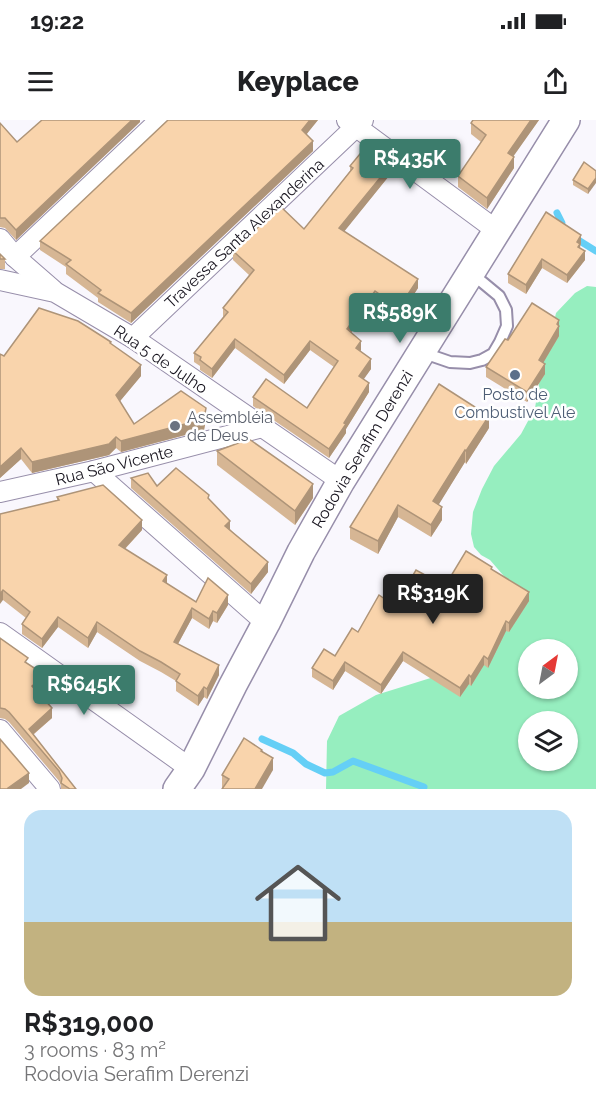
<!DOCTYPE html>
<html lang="en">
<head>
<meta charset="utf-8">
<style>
  :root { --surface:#fff; --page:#f2f2f2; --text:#202124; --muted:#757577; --accent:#3c7c6c }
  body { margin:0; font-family:Raleway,sans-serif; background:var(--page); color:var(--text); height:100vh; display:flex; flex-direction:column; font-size:22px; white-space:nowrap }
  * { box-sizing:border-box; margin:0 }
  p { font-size:20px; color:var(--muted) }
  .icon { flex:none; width:33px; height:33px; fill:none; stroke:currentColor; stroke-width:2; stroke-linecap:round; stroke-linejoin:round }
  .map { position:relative; height:669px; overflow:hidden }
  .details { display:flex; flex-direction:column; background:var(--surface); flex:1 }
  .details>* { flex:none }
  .needle { width:39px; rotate:32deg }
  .controls { position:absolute; left:518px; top:519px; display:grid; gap:12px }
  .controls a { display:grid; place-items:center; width:60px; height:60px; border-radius:50%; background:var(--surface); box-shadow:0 2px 4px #0004; font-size:30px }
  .price { position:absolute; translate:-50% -51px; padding:0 14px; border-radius:6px; background:var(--accent); color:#fff; font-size:20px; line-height:39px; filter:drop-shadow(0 2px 3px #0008) }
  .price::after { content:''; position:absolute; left:50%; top:36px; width:18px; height:14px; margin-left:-9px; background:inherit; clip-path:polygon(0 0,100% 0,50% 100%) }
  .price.on { background:#222; color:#fff }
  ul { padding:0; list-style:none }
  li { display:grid; align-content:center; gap:12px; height:318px; padding:0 24px }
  li span { display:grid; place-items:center; height:186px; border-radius:18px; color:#555 }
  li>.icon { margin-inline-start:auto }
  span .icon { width:108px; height:108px; fill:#fffc; stroke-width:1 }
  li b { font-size:26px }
  .status { display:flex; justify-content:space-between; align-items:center; height:42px; padding:0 30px; background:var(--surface); direction:ltr }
  .status svg { height:16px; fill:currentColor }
  header { display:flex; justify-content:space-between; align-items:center; height:78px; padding:0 24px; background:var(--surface); font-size:27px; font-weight:800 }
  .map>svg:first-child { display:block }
  .green { fill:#96eebf; fill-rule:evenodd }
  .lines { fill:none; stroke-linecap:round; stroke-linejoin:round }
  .stream { stroke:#65cff6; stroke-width:7 }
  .service-casing { stroke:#978eaa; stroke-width:14 }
  .minor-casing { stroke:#978eaa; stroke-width:22 }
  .secondary-casing { stroke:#978eaa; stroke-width:30 }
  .service { stroke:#fff; stroke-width:10 }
  .minor { stroke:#fff; stroke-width:20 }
  .secondary { stroke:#fff; stroke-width:27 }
  .wall { fill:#d6b694 }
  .shaded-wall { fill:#ae9478 }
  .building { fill:#f9d4ac; stroke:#ae9478; stroke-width:1.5 }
  .service-dot { fill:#5c6f8a; stroke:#fff; stroke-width:2 }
  .worship-dot { fill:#6b7280; stroke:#fff; stroke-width:2 }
  .labels { text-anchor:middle; stroke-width:5; stroke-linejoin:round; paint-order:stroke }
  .street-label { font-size:16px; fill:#17141e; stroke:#fff }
  .service-label { font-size:16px; fill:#4e5e75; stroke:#fff }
  .worship-label { font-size:16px; fill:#5b616d; stroke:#fff; text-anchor:start }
</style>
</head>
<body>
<div class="status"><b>19:22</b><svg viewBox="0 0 49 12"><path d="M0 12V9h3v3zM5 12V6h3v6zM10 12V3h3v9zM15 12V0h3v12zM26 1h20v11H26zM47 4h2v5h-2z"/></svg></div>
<header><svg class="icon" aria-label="menu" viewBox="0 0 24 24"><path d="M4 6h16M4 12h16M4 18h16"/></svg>Keyplace<svg class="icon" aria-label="share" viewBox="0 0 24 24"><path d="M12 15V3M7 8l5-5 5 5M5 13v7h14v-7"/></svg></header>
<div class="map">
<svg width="596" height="669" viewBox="0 0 596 669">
  <rect width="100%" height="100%" fill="#f9f7fd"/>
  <path class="green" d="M 587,166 L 596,167 L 596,669 L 326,669 L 327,621 L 339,596 L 376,575 L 437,556 L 509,462 L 490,440 L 481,435 L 474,427 L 471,414 L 473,392 L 482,369 L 494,346 L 521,314 L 535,288 L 543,239 L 551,215 L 556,193 L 575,173 ZM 528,530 L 567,530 L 567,568 L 528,568 ZM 528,602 L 567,602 L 567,640 L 528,640 Z"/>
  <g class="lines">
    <g class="stream">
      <path d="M 557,93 L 562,103 L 561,106 L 564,110"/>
      <path d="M 575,118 L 596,131"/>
      <path d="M 262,619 L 293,633 L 306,644 L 325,653 L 333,652 L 353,641 L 424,667"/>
    </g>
    <g class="service-casing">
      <path id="service" d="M 421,232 L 450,242 L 470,243 L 482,240 L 493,234 L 500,222 L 507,206 L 506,190 L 499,176 L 470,152"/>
    </g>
    <g class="minor-casing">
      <g id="minor">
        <path d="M 347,0 L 496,110"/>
        <path d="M 0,119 L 15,137 L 53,170"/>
        <path d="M 15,137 L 160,0"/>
        <path d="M 0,160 L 55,172 L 133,218 L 341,361"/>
        <path d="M 133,218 L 363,0"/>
        <path d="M 94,351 L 266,503"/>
        <path d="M 0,372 L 94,351 L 262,307"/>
        <path d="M 0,513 L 191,649"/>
        <path d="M 0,610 L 50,669"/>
      </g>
    </g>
    <g class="secondary-casing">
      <path id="secondary" d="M 177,669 L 191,649 L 233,565 L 266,503 L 301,432 L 341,361 L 566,0"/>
    </g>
    <use href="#service" class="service"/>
    <use href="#minor" class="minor"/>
    <use href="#secondary" class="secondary"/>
  </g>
  <g class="wall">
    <path d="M 140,0 L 140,2 L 16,120 L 5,108 L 0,107 L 0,3 L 17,22 Z"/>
    <path d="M 168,0 L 318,0 L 306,14 L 313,31 L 131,203 L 98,182 L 98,178 L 66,154 L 66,147 L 40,130 L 40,121 Z"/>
    <path d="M 473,0 L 539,0 L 513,36 L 514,48 L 487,89 L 458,67 L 458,56 L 481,22 L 471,14 L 471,3 Z"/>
    <path d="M 350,46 L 393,51 L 344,111 L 418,168 L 399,197 L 375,181 L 351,212 L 361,230 L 360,231 L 371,249 L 363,259 L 369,272 L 346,309 L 346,313 L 329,338 L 253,286 L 253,277 L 307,288 L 334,247 L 310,230 L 284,264 L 235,228 L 212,258 L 200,250 L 200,246 L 194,242 L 194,233 L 223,197 L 223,188 L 249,155 L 233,140 L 233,131 L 304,109 L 350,51 Z"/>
    <path d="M 596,51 L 588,74 L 573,65 L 573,60 Z"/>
    <path d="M 546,92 L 581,123 L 580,128 L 585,140 L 567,163 L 542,148 L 526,174 L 508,163 L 508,154 Z"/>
    <path d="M 0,134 L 5,139 L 5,149 L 0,149 Z"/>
    <path d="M 559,200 L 559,216 L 543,243 L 545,254 L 527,282 L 486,257 L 486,247 L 508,220 Z"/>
    <path d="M 111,224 L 141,256 L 119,282 L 134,304 L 206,299 L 204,310 L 121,332 L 116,328 L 109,335 L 32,353 L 21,339 L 0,358 L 0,234 L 4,236 Z"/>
    <path d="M 489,308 L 466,344 L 465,342 L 438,385 L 442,400 L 431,417 L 398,397 L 378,434 L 350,419 L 350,407 Z"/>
    <path d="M 217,331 L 313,378 L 295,405 L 217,345 Z"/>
    <path d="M 131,358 L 157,366 L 209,380 L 230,409 L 268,452 L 251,474 L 131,368 Z"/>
    <path d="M 57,377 L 142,410 L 125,429 L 167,464 L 196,482 L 228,485 L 217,503 L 213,501 L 209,509 L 192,498 L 178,524 L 219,555 L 207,579 L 204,577 L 198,586 L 176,571 L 176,561 L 161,552 L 140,541 L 97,512 L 88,528 L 58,507 L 42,528 L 22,514 L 22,504 L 26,498 L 3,480 L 0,394 L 57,381 Z"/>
    <path d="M 492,450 L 529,481 L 509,512 L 506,511 L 488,548 L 484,545 L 471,566 L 469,564 L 460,577 L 403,541 L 381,574 L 345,551 L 333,570 L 312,557 L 312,548 L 335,536 L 358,512 L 395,486 L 445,466 Z"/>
    <path d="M 0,518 L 28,544 L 45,565 L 37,572 L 52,598 L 33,615 L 76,669 L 61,669 L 61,666 L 59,661 L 9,602 L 5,599 L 0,598 Z"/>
    <path d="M 262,632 L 273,650 L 223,668 L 222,668 L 222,655 Z"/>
  </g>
  <g class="shaded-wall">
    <path d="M 132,0 L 140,0 L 140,2 L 16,120 L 16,110 Z"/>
    <path d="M 310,0 L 318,0 L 302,20 L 302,10 Z"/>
    <path d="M 531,0 L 539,0 L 508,44 L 508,33 Z"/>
    <path d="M 313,21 L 313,31 L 131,203 L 131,193 Z"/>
    <path d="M 514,37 L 514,48 L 487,89 L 487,78 Z"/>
    <path d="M 393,42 L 393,51 L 339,118 L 339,108 Z"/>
    <path d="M 596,58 L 596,63 L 588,74 L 588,69 Z"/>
    <path d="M 581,115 L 581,123 L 580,126 L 580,132 L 577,122 Z"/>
    <path d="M 585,131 L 585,140 L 567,163 L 567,155 Z"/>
    <path d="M 542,139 L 542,148 L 526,174 L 526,165 Z"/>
    <path d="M 418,159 L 418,168 L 399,197 L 399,188 Z"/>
    <path d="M 375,171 L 375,181 L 347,218 L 347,209 Z"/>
    <path d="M 559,200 L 559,216 L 539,250 L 539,240 Z"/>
    <path d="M 235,219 L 235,228 L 212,258 L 212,249 Z"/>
    <path d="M 310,221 L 310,230 L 284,264 L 284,255 Z"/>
    <path d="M 361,221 L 361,230 L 356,237 L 356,228 Z"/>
    <path d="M 371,239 L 371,249 L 359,266 L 359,256 Z"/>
    <path d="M 545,244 L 545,254 L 527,282 L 527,272 Z"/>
    <path d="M 141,245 L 141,256 L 116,286 L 116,275 Z"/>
    <path d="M 369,263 L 369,272 L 346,309 L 346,313 L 329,338 L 329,329 L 344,303 Z"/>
    <path d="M 206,288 L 206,299 L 204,310 L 121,332 L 121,321 Z"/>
    <path d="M 489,296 L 489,308 L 466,344 L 466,331 Z"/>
    <path d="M 116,317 L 116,328 L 109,335 L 32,353 L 32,342 Z"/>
    <path d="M 21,328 L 21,339 L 0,358 L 0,347 Z"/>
    <path d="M 465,330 L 465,342 L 433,394 L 433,381 Z"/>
    <path d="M 313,364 L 313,378 L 295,405 L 295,391 Z"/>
    <path d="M 398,385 L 398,397 L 378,434 L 378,421 Z"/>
    <path d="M 442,387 L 442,400 L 431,417 L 431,405 Z"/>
    <path d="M 142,400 L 142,410 L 119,435 L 119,425 Z"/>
    <path d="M 230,401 L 230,411 L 225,406 Z"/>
    <path d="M 268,442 L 268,452 L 251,474 L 251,464 Z"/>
    <path d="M 167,455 L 167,465 L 163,461 Z"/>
    <path d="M 3,470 L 3,480 L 0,484 L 0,474 Z"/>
    <path d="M 529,472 L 529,481 L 509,512 L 509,503 Z"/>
    <path d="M 228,475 L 228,485 L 217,503 L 217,493 Z"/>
    <path d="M 192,488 L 192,498 L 174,531 L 174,522 Z"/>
    <path d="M 213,491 L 213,501 L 209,509 L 209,499 Z"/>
    <path d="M 58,497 L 58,507 L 42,528 L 42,519 Z"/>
    <path d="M 506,501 L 506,511 L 488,548 L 488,539 Z"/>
    <path d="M 97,502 L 97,512 L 88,528 L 88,518 Z"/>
    <path d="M 403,532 L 403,541 L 381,574 L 381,565 Z"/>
    <path d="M 484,536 L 484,545 L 471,566 L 471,557 Z"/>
    <path d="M 345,542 L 345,551 L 333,570 L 333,561 Z"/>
    <path d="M 219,545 L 219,555 L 207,579 L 207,569 Z"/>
    <path d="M 45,555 L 45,565 L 32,576 L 32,566 Z"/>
    <path d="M 469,555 L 469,564 L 460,577 L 460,568 Z"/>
    <path d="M 204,567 L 204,577 L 198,586 L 198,576 Z"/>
    <path d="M 52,588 L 52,598 L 30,617 L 29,609 Z"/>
    <path d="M 273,638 L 273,650 L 262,669 L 255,669 Z"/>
    <path d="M 29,653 L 29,663 L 21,669 L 8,669 L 8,668 Z"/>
  </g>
  <g class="building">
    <path d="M 42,0 L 132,0 L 16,110 L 5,98 L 0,98 L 0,3 L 17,22 Z"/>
    <path d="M 168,0 L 310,0 L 302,10 L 313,21 L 131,193 L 98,173 L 101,170 L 66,144 L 71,140 L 40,121 Z"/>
    <path d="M 473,0 L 531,0 L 508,33 L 514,37 L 487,78 L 458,56 L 486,15 L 471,3 Z"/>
    <path d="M 369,23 L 393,42 L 339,108 L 418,159 L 399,188 L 375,171 L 347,209 L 361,221 L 356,228 L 371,239 L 359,256 L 369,263 L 344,303 L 346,304 L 329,329 L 253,277 L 266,259 L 307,288 L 338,241 L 310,221 L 284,255 L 235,219 L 212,249 L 200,240 L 201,237 L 194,233 L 228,192 L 223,188 L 254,150 L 233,131 L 280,86 L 304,109 L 353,48 L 350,46 Z"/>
    <path d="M 584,42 L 596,51 L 596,58 L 588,69 L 573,60 Z"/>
    <path d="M 546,92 L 581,115 L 577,122 L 580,124 L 578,127 L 585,131 L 567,155 L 542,139 L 526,165 L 508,154 Z"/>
    <path d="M 0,134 L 5,139 L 0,139 Z"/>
    <path d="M 532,183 L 559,200 L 557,204 L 559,206 L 539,240 L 545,244 L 527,272 L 486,247 L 505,219 L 508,220 Z"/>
    <path d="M 39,188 L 78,201 L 111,222 L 110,223 L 141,245 L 116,275 L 134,304 L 181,271 L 206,288 L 204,299 L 121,321 L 116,317 L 109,324 L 32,342 L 21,328 L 0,347 L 0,234 L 4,236 Z"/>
    <path d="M 439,264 L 489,296 L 466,331 L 465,330 L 433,381 L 442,387 L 431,405 L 398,385 L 378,421 L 350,407 Z"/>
    <path d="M 249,319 L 313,364 L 295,391 L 217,331 Z"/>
    <path d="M 176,348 L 209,375 L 208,378 L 230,401 L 225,406 L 268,442 L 251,464 L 131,358 L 148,353 L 157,366 Z"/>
    <path d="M 103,365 L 142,400 L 119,425 L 167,455 L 163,461 L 196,482 L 208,458 L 228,475 L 217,493 L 213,491 L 209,499 L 192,488 L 174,522 L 219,545 L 207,569 L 204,567 L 198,576 L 176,561 L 180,554 L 161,542 L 140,531 L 97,502 L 88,518 L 58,497 L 42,519 L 22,504 L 30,492 L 3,470 L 0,474 L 0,394 L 59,380 L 57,377 Z"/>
    <path d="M 466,431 L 492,447 L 491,449 L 529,472 L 509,503 L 506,501 L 488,539 L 484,536 L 471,557 L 469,555 L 460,568 L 403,532 L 381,565 L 345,542 L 333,561 L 312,548 L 324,529 L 335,536 L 352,508 L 358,512 L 379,475 L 395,486 L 416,450 L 445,466 Z"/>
    <path d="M 0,518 L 28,538 L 25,542 L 45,555 L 32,566 L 52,588 L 29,609 L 76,669 L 70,669 L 61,663 L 62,658 L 59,651 L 9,592 L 5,589 L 0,588 Z"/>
    <path d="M 244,618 L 262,630 L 261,631 L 273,638 L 255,669 L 222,669 L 229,659 L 222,655 Z"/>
    <path d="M 0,619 L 29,653 L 8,668 L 9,669 L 0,669 Z"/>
  </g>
  <circle class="service-dot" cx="515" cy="255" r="6"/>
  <circle class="worship-dot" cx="175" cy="306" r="6"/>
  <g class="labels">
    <g class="street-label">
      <text transform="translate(244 113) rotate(-43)" y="6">Travessa Santa Alexanderina</text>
      <text transform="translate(161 239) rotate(34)" y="6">Rua 5 de Julho</text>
      <text transform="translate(362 329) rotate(-59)" y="6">Rodovia Serafim Derenzi</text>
      <text transform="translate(114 345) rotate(-14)" y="6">Rua São Vicente</text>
    </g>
    <g class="service-label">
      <text x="515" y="280">Posto de<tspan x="515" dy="18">Combustivel Ale</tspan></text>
    </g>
    <g class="worship-label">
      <text x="187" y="303">Assembléia<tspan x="187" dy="18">de Deus</tspan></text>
    </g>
  </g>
</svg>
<div class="controls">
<a><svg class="needle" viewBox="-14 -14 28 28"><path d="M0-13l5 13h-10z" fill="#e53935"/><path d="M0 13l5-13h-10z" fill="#757577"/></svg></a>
<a><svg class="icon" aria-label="layers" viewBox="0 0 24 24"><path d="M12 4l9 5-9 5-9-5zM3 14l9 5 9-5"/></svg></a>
</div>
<b class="price" style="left:410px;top:70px">R$435K</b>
<b class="price" style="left:400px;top:224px">R$589K</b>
<b class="price on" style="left:433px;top:505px">R$319K</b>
<b class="price" style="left:84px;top:596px">R$645K</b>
</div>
<section class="details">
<ul>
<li><span style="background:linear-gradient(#bfe0f5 60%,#c2b280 0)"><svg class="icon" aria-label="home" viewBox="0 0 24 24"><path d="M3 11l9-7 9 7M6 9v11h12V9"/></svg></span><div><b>R$319,000</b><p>3 rooms · 83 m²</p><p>Rodovia Serafim Derenzi</p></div></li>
</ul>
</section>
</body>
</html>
